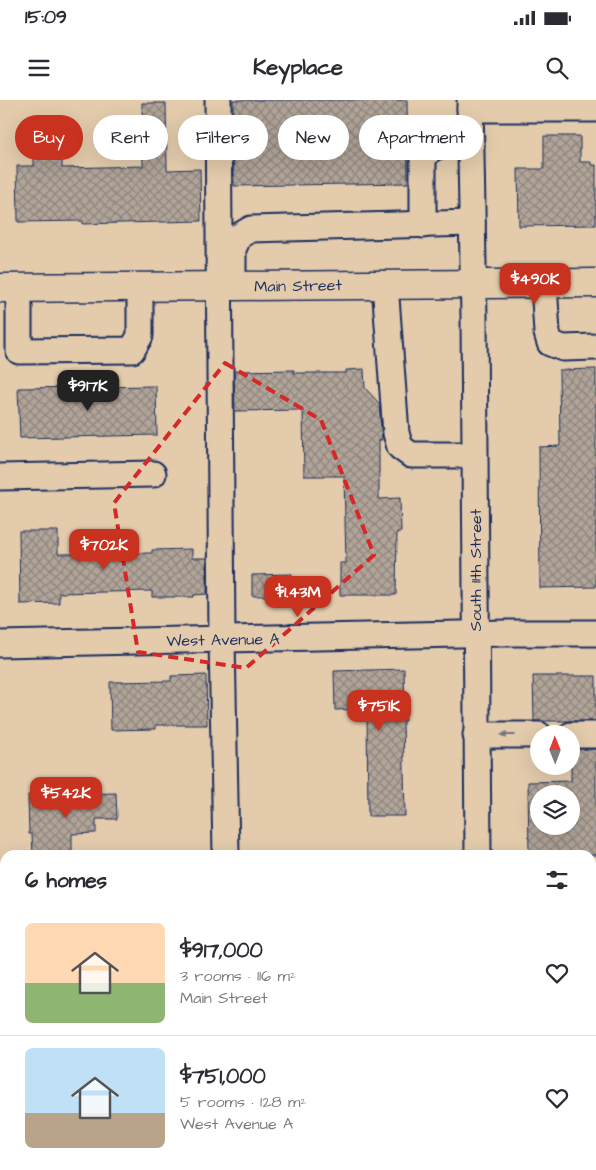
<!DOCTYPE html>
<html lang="en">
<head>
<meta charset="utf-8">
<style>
  :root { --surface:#fff; --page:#f7f7f7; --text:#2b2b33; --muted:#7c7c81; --line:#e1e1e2; --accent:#c8321e }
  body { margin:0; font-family:"Architects Daughter",sans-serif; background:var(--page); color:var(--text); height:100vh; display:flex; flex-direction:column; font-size:19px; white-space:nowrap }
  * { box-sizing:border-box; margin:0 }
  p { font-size:16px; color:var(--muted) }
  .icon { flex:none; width:28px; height:28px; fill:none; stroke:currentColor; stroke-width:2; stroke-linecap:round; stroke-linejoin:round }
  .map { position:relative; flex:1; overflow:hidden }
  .panel { position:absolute; left:0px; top:750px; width:596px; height:320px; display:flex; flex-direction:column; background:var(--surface); border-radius:15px 15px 0 0; box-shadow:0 5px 20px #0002 }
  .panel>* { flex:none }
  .hud { position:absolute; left:15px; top:15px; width:566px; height:45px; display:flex; gap:10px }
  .needle { width:32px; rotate:359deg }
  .tools { position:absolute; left:530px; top:625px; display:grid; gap:10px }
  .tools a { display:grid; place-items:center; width:50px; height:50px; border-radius:50%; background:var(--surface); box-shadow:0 5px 20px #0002; font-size:25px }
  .price { position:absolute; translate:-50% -42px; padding:0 11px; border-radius:10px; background:var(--accent); color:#fff; font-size:16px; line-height:32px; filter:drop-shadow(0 1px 2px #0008) }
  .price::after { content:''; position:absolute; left:50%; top:30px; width:15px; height:11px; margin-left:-8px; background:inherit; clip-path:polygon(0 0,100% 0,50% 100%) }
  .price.current { background:#222; color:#fff }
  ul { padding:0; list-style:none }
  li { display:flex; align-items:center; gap:15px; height:125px; padding:0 25px }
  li+li { border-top:1px solid var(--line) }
  li span { display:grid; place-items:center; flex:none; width:140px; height:100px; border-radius:8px; color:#555 }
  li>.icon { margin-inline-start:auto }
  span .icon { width:60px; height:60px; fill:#fffc; stroke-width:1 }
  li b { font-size:21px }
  h2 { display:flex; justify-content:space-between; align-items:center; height:60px; padding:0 25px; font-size:21px }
  .tag { padding:0 18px; border-radius:22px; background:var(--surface); box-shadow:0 5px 20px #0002; font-size:18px; line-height:45px }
  .tag.current { background:var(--accent); color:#fff }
  .status { display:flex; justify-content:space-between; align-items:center; height:35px; padding:0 25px; background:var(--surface); direction:ltr }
  .status svg { height:14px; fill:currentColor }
  header { display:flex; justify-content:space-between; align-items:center; height:65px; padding:0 25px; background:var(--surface); font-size:22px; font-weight:800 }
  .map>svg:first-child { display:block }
  .built { fill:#d4bfa6 }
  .building { fill:url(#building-cross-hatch); stroke:#1b2f5e; fill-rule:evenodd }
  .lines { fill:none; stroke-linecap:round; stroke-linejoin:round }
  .minor-casing { stroke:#1b2f5e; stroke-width:29 }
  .major-casing { stroke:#1b2f5e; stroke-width:31 }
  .minor { stroke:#e3cbac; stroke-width:25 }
  .major { stroke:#e3cbac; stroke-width:28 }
  .oneway { fill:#757581 }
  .marked { fill:none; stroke:#d62828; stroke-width:4; stroke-dasharray:10 6; stroke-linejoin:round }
  .labels { text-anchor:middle; stroke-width:5; stroke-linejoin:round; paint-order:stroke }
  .street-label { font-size:16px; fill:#1b2f5e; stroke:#e3cbac }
</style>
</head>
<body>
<div class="status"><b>15:09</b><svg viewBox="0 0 49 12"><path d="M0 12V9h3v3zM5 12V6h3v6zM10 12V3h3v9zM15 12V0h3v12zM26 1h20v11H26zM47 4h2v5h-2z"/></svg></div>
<header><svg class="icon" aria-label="menu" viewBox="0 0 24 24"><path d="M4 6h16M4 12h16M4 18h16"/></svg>Keyplace<svg class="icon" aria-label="search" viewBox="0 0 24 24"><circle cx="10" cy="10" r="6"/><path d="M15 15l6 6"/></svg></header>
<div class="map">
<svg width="596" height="1070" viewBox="0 0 596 1070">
  <defs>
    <pattern id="building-cross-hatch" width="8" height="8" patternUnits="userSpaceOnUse" patternTransform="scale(1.25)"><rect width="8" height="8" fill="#b1a498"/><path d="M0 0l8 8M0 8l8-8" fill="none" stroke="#8f867f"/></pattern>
  </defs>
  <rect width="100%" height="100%" fill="#e3cbac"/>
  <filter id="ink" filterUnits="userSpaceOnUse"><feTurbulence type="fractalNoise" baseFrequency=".02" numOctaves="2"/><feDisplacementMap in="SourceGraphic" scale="10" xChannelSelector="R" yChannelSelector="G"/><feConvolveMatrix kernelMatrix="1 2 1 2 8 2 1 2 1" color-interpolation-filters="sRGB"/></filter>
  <g filter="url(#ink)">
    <path class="built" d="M 0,921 L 5,921 L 5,1065 L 238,1065 L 238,1070 L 0,1070 Z"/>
    <g class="building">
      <path d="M 233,0 L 407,0 L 408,83 L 234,86 Z"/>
      <path d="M 142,3 L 166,3 L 167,70 L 200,69 L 201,121 L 83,124 L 83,121 L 18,122 L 17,66 L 34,66 L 34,55 L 62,54 L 62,68 L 143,66 Z"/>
      <path d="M 544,36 L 580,36 L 580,62 L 591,62 L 591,65 L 596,65 L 596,125 L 519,126 L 518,69 L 544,69 Z"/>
      <path d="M 364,269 L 365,288 L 379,303 L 382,340 L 379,340 L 379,399 L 400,398 L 401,432 L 397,432 L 396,495 L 340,495 L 340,463 L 346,463 L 344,376 L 304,376 L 303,310 L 235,311 L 234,271 L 294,270 L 294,273 L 346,273 L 346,270 Z"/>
      <path d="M 596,269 L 596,487 L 540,488 L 539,347 L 560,346 L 559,270 Z"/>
      <path d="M 156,286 L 157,335 L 20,338 L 18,288 Z"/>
      <path d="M 19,431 L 58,431 L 58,454 L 152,453 L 152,450 L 192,449 L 192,458 L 207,458 L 207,494 L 194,495 L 194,497 L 152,497 L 152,491 L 59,493 L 59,503 L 20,504 Z"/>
      <path d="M 292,474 L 292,495 L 252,496 L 252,475 Z"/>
      <path d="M 404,569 L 405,621 L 403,621 L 405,716 L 368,716 L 367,609 L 335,610 L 334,571 Z"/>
      <path d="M 206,575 L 207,625 L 156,625 L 156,629 L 111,630 L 110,582 L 171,581 L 171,576 Z"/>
      <path d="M 533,576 L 596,576 L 596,621 L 534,621 Z"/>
      <path d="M 571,649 L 596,649 L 596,755 L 529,755 L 528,682 L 571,681 ZM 539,694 L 571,694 L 571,726 L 539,726 Z"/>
      <path d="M 116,693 L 117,719 L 96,719 L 96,733 L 72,734 L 72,755 L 33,755 L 32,734 L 29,734 L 28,695 Z"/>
    </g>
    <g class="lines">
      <g class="minor-casing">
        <g id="minor">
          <path d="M 218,0 L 222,539 L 226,755"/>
          <path d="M 470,0 L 474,218 L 478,755"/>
          <path d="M 470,9 L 596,9"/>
          <path d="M 423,125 L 423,59 L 431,48 L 445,44 L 471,45"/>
          <path d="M 233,176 L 233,149 L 239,136 L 251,129 L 472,123"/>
          <path d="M 544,183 L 547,233 L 550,243 L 563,248 L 596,247"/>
          <path d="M 385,184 L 396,333 L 400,347 L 411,355 L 474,355"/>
          <path d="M 19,188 L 19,251 L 132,250 L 140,236 L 140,187"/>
          <path d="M 0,377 L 153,374"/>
          <path d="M 0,544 L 507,533 L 596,533"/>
          <path d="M 476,635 L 539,635"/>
          <path d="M 571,635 L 596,635"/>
          <path d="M 591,1021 L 596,1021"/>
          <path d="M 232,1065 L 232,1070"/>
          <path d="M 483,1065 L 483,1070"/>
          <path d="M 558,1065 L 559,1070"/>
        </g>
      </g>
      <g class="major-casing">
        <g id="major">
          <path d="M 0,188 L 596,183"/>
          <path d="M 0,898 L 5,898"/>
          <path d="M 591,900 L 596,900"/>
        </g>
      </g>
      <use href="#minor" class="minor"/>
      <use href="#major" class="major"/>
    </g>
    <defs><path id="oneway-solid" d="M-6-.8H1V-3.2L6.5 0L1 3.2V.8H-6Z" transform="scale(1.25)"/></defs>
    <use class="oneway" href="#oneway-solid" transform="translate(508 635) rotate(180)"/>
  </g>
  <path class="marked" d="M 225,263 L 321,320 L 374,455 L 246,568 L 138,552 L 114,403 Z"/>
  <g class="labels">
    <g class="street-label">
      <text transform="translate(298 185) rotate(-1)" y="6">Main Street</text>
      <text transform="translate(475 470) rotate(-90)" y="6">South 11th Street</text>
      <text transform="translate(223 539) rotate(-1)" y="6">West Avenue A</text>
    </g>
  </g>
</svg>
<div class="tools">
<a><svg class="needle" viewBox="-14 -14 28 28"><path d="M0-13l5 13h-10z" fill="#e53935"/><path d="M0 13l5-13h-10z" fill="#7c7c81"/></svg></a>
<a><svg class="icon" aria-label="layers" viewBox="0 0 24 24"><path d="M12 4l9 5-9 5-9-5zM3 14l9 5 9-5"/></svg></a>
</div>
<b class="price" style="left:535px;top:205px">$490K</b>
<b class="price current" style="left:88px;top:312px">$917K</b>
<b class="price" style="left:104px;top:471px">$702K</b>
<b class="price" style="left:298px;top:518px">$1.43M</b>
<b class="price" style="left:379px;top:632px">$751K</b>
<b class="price" style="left:66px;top:719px">$542K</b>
<div class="hud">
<a class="tag current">Buy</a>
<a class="tag">Rent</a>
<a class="tag">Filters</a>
<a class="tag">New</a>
<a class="tag">Apartment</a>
</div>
<section class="panel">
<h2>6 homes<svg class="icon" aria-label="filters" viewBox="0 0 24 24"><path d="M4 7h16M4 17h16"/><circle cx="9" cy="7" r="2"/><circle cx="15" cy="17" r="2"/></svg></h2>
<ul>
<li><span style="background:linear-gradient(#ffd9b3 60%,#8fb573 0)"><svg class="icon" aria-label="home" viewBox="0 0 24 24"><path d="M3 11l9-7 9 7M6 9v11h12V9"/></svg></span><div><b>$917,000</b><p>3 rooms · 116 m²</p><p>Main Street</p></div><svg class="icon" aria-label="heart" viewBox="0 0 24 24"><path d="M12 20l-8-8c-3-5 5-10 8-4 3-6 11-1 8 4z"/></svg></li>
<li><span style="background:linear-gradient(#bfe0f5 65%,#b9a48a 0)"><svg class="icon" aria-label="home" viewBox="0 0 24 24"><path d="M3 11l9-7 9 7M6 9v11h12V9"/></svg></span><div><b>$751,000</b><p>5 rooms · 128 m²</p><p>West Avenue A</p></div><svg class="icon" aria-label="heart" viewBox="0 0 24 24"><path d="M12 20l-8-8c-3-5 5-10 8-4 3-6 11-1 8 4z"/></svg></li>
</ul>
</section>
</div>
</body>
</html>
